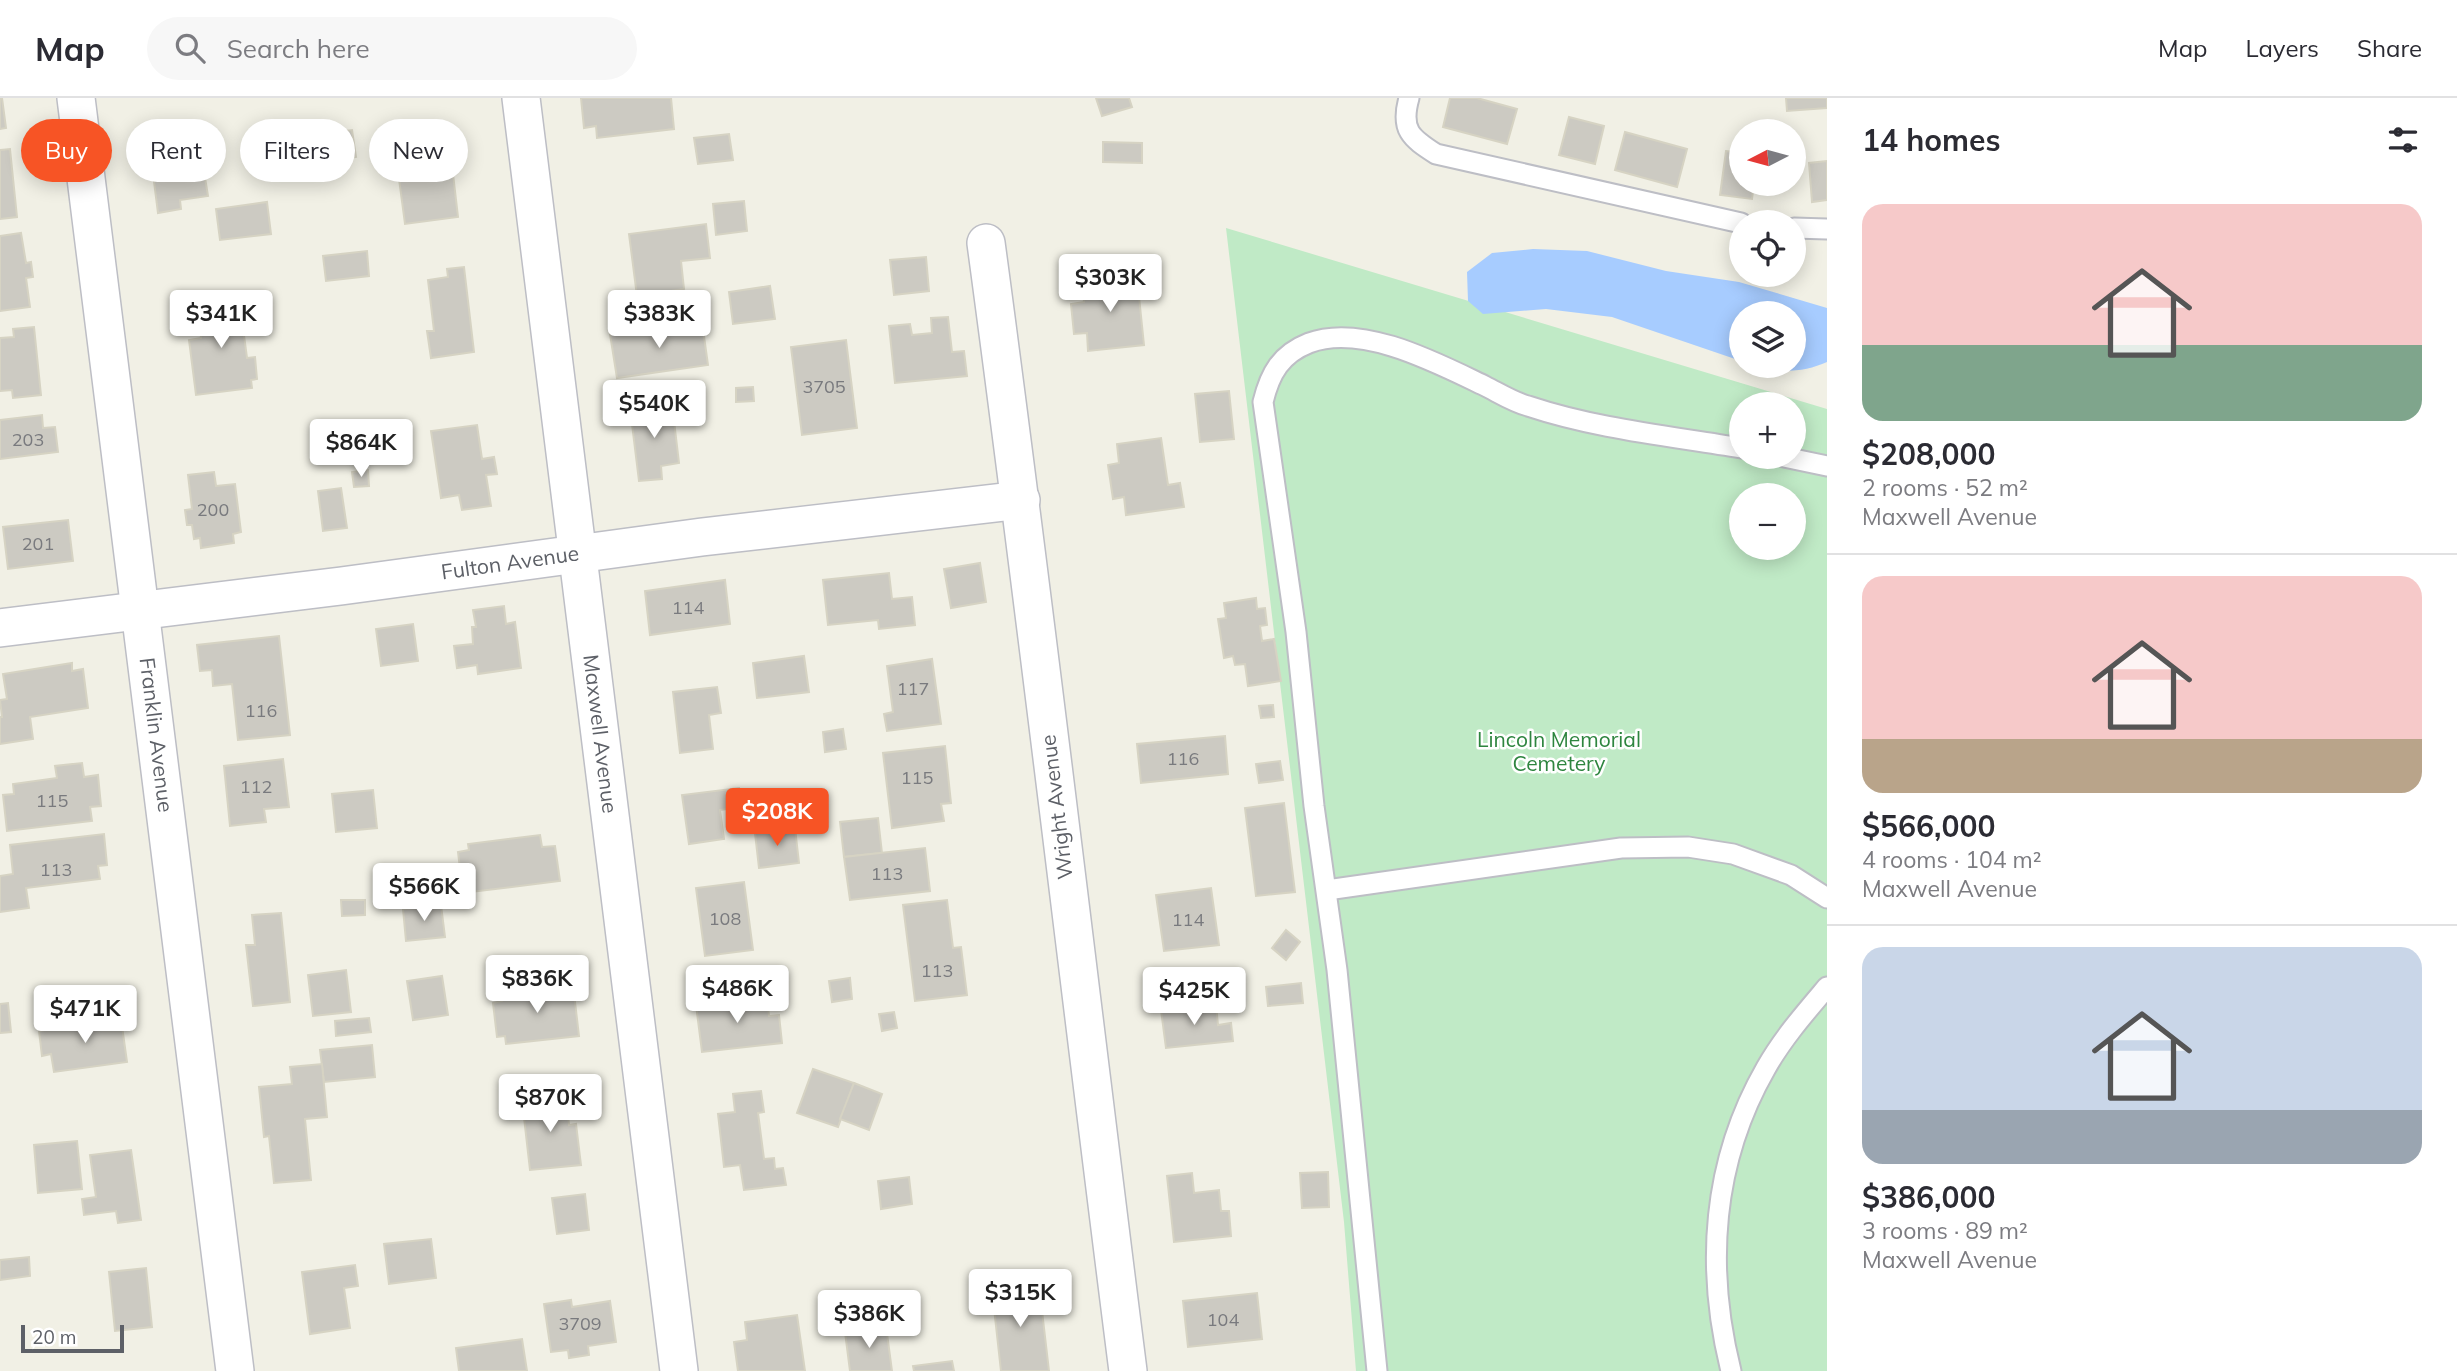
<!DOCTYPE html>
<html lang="en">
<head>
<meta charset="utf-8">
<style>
  :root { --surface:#fff; --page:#f7f7f7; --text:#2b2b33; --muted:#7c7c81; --line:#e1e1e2; --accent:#f75425 }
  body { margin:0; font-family:Mulish,sans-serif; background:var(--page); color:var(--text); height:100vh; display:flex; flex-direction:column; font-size:26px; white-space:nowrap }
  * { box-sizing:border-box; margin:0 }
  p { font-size:23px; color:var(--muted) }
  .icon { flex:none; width:38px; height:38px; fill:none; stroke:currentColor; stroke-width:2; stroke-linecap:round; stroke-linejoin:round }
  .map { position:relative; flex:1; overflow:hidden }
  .sheet { display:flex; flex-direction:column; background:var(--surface); width:630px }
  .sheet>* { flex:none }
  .top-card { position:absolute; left:21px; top:21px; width:665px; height:63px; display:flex; gap:14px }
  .needle { width:46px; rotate:264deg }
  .fabs { position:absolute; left:1729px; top:21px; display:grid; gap:14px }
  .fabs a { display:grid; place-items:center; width:77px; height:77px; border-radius:50%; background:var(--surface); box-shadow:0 4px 18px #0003; font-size:35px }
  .scale { position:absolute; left:21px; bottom:18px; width:103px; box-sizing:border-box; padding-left:7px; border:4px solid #5d6067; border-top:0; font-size:19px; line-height:24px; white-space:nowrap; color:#5d6067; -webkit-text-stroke:5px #fff; paint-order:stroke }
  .price { position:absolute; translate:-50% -60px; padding:0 16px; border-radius:7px; background:#fff; color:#222; font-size:23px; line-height:46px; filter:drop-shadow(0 2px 4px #0008) }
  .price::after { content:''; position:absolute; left:50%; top:42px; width:21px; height:16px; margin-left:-10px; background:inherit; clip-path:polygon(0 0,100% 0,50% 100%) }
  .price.active { background:var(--accent); color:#fff }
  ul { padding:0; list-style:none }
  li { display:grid; align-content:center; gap:14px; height:371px; padding:0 35px }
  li+li { border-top:2px solid var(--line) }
  li span { display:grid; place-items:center; height:217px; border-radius:21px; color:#555 }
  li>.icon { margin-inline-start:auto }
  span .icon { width:126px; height:126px; fill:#fffc; stroke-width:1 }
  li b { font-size:30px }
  h2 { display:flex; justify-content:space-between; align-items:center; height:84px; padding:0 35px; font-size:30px }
  .chip { padding:0 24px; border-radius:32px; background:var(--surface); box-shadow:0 4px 18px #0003; font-size:24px; line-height:63px }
  .chip.active { background:var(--accent); color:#fff }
  header { display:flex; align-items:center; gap:42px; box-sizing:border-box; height:98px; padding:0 35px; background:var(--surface); border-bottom:2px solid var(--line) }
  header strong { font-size:33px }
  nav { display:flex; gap:38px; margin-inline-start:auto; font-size:24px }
  .search { width:490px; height:63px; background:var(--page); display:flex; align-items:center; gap:18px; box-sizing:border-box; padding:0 24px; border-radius:38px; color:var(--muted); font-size:26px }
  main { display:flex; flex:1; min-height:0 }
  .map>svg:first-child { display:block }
  .green { fill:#c0eac6; fill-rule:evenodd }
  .water { fill:#a7ccff }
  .building { fill:#cccac2; stroke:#d6d3c3; stroke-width:2 }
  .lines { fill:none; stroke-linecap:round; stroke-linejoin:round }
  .lane-casing { stroke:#bdbec5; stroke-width:23 }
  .street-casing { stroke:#bdbec5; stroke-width:40 }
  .lane { stroke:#fff; stroke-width:19 }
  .street { stroke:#fff; stroke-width:37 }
  .labels { text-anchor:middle; stroke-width:5; stroke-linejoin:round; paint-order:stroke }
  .number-label { font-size:18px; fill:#797a7e }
  .street-label { font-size:21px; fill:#5d6067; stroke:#fff }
  .park-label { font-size:21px; fill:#2e853f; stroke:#fff }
</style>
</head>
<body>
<header>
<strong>Map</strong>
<div class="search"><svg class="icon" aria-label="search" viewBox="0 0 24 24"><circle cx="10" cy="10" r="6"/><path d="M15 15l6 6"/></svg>Search here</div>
<nav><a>Map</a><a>Layers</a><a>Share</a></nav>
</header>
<main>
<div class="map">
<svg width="1827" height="1273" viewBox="0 0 1827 1273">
  <rect width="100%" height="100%" fill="#f1f0e5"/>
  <path class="green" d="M 1226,130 L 1827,311 L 1827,1273 L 1356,1273 L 1344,1124 ZM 1741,306 L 1794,306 L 1794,359 L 1741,359 ZM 1741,397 L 1794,397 L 1794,450 L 1741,450 Z"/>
  <path class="water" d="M 1533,151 L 1587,153 L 1666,173 L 1739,184 L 1827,210 L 1827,264 C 1805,274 1778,276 1755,268 L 1794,268 L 1794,215 L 1741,215 L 1741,263 L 1612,219 L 1546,211 L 1483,216 L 1468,203 L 1467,174 L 1492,155 Z"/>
  <g class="building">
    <path d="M 0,0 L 2,0 L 6,30 L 0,31 Z"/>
    <path d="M 581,0 L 671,0 L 674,31 L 597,40 L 596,28 L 584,30 Z"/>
    <path d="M 1096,0 L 1129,0 L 1132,9 L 1102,18 Z"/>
    <path d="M 1450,0 L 1477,0 L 1517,11 L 1507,46 L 1443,29 Z"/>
    <path d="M 1786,0 L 1827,0 L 1827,10 L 1787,13 Z"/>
    <path d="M 1569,19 L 1604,28 L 1595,66 L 1559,57 Z"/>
    <path d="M 352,32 L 356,59 L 324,63 L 321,36 Z"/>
    <path d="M 1625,34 L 1687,51 L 1677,89 L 1615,72 Z"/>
    <path d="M 729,36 L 733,62 L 698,66 L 694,40 Z"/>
    <path d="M 190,39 L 194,68 L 203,67 L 208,98 L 180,102 L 181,111 L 158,115 L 149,44 Z"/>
    <path d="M 1103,44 L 1142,45 L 1142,65 L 1103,64 Z"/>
    <path d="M 450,50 L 458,119 L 405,126 L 397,66 L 416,64 L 415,55 Z"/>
    <path d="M 10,51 L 17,119 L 0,121 L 0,52 Z"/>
    <path d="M 1726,53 L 1741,55 L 1741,86 L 1754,86 L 1752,101 L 1720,97 Z"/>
    <path d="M 1827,63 L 1827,102 L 1812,104 L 1809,65 Z"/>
    <path d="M 744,103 L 747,133 L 716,137 L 713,106 Z"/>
    <path d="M 267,104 L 271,136 L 220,142 L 216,111 Z"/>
    <path d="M 706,126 L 710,160 L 681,163 L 684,191 L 637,198 L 629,136 Z"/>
    <path d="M 21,135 L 26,165 L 31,164 L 33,179 L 26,180 L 30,209 L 0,213 L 0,138 Z"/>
    <path d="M 367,153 L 369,178 L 326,183 L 323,158 Z"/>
    <path d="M 926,159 L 929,193 L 894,197 L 890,162 Z"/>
    <path d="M 464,169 L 474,254 L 431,260 L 427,233 L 434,233 L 428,182 L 448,179 L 447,171 Z"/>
    <path d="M 1137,179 L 1144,247 L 1088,253 L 1087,235 L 1074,236 L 1071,206 L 1084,204 L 1082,185 Z"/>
    <path d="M 770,188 L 775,221 L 733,226 L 729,194 Z"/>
    <path d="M 239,200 L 247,260 L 255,259 L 257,281 L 251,282 L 252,290 L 196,297 L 189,242 L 201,240 L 197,205 Z"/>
    <path d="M 948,219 L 952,254 L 964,253 L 967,278 L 895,285 L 889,228 L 910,226 L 912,237 L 932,235 L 931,220 Z"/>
    <path d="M 702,224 L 708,267 L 617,280 L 610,236 Z"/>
    <path d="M 34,229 L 41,297 L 13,300 L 12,292 L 0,293 L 0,240 L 14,239 L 13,231 Z"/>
    <path d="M 846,242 L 857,330 L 802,337 L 791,249 Z"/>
    <path d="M 753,289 L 754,303 L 736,304 L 736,290 Z"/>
    <path d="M 1229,293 L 1234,341 L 1200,344 L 1195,296 Z"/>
    <path d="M 672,306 L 679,365 L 661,368 L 662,381 L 639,383 L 630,310 Z"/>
    <path d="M 42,317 L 43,330 L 55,329 L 58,354 L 0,361 L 0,322 Z"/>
    <path d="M 477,327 L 482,361 L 494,359 L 497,376 L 486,377 L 491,408 L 462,412 L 459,397 L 441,400 L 431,333 Z"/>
    <path d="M 1161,340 L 1168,387 L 1180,385 L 1184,409 L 1126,417 L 1124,399 L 1113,401 L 1108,367 L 1119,365 L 1117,346 Z"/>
    <path d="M 368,372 L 369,388 L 354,389 L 352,374 Z"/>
    <path d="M 214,374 L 216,388 L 235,386 L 241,434 L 233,436 L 234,445 L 201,450 L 200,440 L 194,441 L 192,427 L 187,427 L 185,412 L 192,411 L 188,377 Z"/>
    <path d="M 341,390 L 347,430 L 323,433 L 318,393 Z"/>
    <path d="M 68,422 L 73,463 L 8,471 L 3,429 Z"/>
    <path d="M 980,465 L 986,504 L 951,510 L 944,471 Z"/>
    <path d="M 889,475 L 892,501 L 912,499 L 915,527 L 879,531 L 878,522 L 828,527 L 823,482 Z"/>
    <path d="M 725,482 L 730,526 L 650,537 L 645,493 Z"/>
    <path d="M 1256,500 L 1257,511 L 1265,510 L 1267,527 L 1260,528 L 1262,543 L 1274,541 L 1281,583 L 1248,588 L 1245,566 L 1235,567 L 1233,558 L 1224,560 L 1218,521 L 1226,520 L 1224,505 Z"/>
    <path d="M 504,508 L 506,526 L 515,524 L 521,570 L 478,576 L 477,567 L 457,570 L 454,548 L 473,546 L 472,529 L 476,529 L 473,512 Z"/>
    <path d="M 413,526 L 418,563 L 381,568 L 376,531 Z"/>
    <path d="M 279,538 L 290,637 L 238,642 L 232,586 L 213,588 L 212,572 L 200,573 L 197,547 Z"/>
    <path d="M 804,558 L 809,594 L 757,600 L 753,565 Z"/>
    <path d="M 932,561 L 941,626 L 887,633 L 884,616 L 893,614 L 887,568 Z"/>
    <path d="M 72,565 L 72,573 L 83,571 L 88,610 L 30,619 L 33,641 L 0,646 L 0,619 L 2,619 L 0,602 L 7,601 L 3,576 Z"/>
    <path d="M 717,589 L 721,615 L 709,617 L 713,651 L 680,655 L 673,594 Z"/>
    <path d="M 1273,607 L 1274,619 L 1261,620 L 1259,608 Z"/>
    <path d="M 843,631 L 846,651 L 825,654 L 823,634 Z"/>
    <path d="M 1225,638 L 1228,676 L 1141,685 L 1137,646 Z"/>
    <path d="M 945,648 L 951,705 L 941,706 L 944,723 L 892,730 L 883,655 Z"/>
    <path d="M 283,661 L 289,709 L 264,711 L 266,724 L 230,728 L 224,668 Z"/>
    <path d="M 1280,663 L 1283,682 L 1259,685 L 1256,666 Z"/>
    <path d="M 82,665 L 84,679 L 98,677 L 101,708 L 90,709 L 92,723 L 7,733 L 3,697 L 14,696 L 13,686 L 57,680 L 55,668 Z"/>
    <path d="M 739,690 L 742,709 L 720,712 L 724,741 L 689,746 L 682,697 Z"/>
    <path d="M 373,692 L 377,730 L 336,734 L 332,696 Z"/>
    <path d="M 1284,705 L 1295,794 L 1256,798 L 1245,710 Z"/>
    <path d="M 878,720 L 882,755 L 844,759 L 840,724 Z"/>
    <path d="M 795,730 L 799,765 L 759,770 L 755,735 Z"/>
    <path d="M 104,736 L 107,767 L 98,768 L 100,781 L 26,790 L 29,810 L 0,814 L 0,778 L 13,776 L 10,747 Z"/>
    <path d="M 540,737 L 542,749 L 555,748 L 560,783 L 463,795 L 458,754 L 469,752 L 468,746 Z"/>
    <path d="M 925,750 L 930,793 L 850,802 L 844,759 Z"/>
    <path d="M 744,784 L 753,852 L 705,858 L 696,790 Z"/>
    <path d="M 1211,790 L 1219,847 L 1164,853 L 1156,797 Z"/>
    <path d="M 341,802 L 365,802 L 365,817 L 342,818 Z"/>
    <path d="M 947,802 L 953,850 L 961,849 L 967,897 L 915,903 L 903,807 Z"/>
    <path d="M 441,807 L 445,839 L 406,843 L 403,811 Z"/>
    <path d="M 281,815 L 290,904 L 253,908 L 246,847 L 255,847 L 252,817 Z"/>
    <path d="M 1286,832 L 1300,844 L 1286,862 L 1272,850 Z"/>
    <path d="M 346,872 L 351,914 L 313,918 L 308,877 Z"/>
    <path d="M 442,878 L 448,917 L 413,922 L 407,883 Z"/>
    <path d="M 850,880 L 852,901 L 832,904 L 829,883 Z"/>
    <path d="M 1301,885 L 1303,905 L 1268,908 L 1266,889 Z"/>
    <path d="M 573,887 L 579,938 L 506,946 L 505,938 L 497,939 L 493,905 L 502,903 L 501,896 Z"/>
    <path d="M 767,899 L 769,918 L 779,917 L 782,945 L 702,954 L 696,907 Z"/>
    <path d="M 8,905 L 11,934 L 0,935 L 0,906 Z"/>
    <path d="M 1216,906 L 1218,927 L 1231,925 L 1233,943 L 1166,950 L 1161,912 Z"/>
    <path d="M 894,914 L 897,930 L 882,933 L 879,916 Z"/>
    <path d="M 369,920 L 371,934 L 336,938 L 335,923 Z"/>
    <path d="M 121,921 L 127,964 L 54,974 L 51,956 L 42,958 L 39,933 Z"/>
    <path d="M 372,947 L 375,979 L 324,984 L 320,952 Z"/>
    <path d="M 322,966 L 327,1019 L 305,1021 L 311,1082 L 274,1085 L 269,1038 L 264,1039 L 259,989 L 292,986 L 290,969 Z"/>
    <path d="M 813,971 L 854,985 L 838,1029 L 797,1015 Z"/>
    <path d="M 854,985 L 882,996 L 869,1032 L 840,1021 Z"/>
    <path d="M 761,993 L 764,1014 L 758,1015 L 764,1061 L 774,1060 L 775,1071 L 783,1070 L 786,1087 L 744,1092 L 740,1067 L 724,1069 L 718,1016 L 735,1014 L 733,996 Z"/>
    <path d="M 566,997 L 569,1027 L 576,1026 L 581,1067 L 530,1072 L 522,1002 Z"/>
    <path d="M 77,1043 L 82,1091 L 38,1095 L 34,1047 Z"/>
    <path d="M 131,1052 L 141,1122 L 118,1125 L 116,1113 L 84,1117 L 82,1101 L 96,1099 L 90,1057 Z"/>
    <path d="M 1328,1074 L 1329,1109 L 1302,1110 L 1300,1075 Z"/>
    <path d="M 1192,1075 L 1194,1095 L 1219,1092 L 1221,1113 L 1229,1113 L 1231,1138 L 1174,1144 L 1167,1078 Z"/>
    <path d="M 909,1079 L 912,1106 L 881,1111 L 878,1083 Z"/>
    <path d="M 585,1096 L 589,1132 L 557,1136 L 552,1100 Z"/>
    <path d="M 431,1141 L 436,1180 L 389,1186 L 384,1146 Z"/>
    <path d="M 29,1159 L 30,1178 L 0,1182 L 0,1162 Z"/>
    <path d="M 355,1167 L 358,1188 L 344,1190 L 350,1230 L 310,1236 L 302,1174 Z"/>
    <path d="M 146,1170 L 152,1229 L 115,1233 L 109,1174 Z"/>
    <path d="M 1039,1187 L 1049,1273 L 1001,1273 L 992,1192 Z"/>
    <path d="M 1257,1195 L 1262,1241 L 1188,1249 L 1183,1203 Z"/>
    <path d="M 571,1202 L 572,1209 L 610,1203 L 616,1244 L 588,1248 L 589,1257 L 569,1260 L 568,1252 L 551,1254 L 544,1206 Z"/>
    <path d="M 797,1217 L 805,1273 L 738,1273 L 734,1244 L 747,1242 L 745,1224 Z"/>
    <path d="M 886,1228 L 892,1273 L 850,1273 L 845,1234 Z"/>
    <path d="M 522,1241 L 527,1273 L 459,1273 L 456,1250 Z"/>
    <path d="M 952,1263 L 954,1273 L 914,1273 L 913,1268 Z"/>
  </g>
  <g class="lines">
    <g class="lane-casing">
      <g id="lane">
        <path d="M 1409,0 C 1400,32 1411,40 1436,56 L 1741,125"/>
        <path d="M 1794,130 L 1827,131"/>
        <path d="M 1784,359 L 1827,368"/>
        <path d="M 1327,792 L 1621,750 L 1688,749 L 1733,756 L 1791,777 L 1827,800"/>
        <path d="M 1377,1273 L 1337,872 L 1314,708 L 1296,534 L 1263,304 C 1270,275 1281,256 1309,245 C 1362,225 1437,265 1485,288 C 1499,295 1513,304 1528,308 C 1597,331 1670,338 1741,350"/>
        <path d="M 1731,1273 C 1705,1169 1712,1064 1766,970 C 1783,940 1805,915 1827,889"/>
      </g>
    </g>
    <g class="street-casing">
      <g id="street">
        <path d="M 76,0 L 235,1273"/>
        <path d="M 521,0 L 679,1273"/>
        <path d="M 986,145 C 1037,521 1080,897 1128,1273"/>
        <path d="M 0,530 L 341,488 L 702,439 L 1021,402"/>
      </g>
    </g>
    <use href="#lane" class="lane"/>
    <use href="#street" class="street"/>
  </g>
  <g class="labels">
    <g class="number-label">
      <text x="824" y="295">3705</text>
      <text x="28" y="348">203</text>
      <text x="213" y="418">200</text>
      <text x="38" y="452">201</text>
      <text x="688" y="516">114</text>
      <text x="913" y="597">117</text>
      <text x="261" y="619">116</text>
      <text x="1183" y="667">116</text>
      <text x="917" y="686">115</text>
      <text x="256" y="695">112</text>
      <text x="52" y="709">115</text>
      <text x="56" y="778">113</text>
      <text x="887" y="782">113</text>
      <text x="725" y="827">108</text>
      <text x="1188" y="828">114</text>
      <text x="937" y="879">113</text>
      <text x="1223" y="1228">104</text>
      <text x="580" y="1232">3709</text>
    </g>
    <g class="street-label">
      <text transform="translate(510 465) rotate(-8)" y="7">Fulton Avenue</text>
      <text transform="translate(600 636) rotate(83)" y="7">Maxwell Avenue</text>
      <text transform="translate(156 637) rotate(83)" y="7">Franklin Avenue</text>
      <text transform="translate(1057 709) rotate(-97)" y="7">Wright Avenue</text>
    </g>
    <g class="park-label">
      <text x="1559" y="649">Lincoln Memorial<tspan x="1559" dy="24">Cemetery</tspan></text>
    </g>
  </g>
</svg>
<div class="fabs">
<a><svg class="needle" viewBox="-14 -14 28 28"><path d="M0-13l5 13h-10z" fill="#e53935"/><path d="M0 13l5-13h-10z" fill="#7c7c81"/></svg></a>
<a><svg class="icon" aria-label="locate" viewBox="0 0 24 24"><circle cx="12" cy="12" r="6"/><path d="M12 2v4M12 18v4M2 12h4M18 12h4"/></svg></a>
<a><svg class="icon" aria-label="layers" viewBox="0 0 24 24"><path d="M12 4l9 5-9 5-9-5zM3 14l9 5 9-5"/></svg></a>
<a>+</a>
<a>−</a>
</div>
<div class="scale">20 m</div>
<b class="price" style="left:1110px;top:216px">$303K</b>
<b class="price" style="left:221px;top:252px">$341K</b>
<b class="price" style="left:659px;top:252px">$383K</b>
<b class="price" style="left:654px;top:342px">$540K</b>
<b class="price" style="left:361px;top:381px">$864K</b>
<b class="price active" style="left:777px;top:750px">$208K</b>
<b class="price" style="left:424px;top:825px">$566K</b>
<b class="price" style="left:537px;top:917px">$836K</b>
<b class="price" style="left:737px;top:927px">$486K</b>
<b class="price" style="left:1194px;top:929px">$425K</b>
<b class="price" style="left:85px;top:947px">$471K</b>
<b class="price" style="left:550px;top:1036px">$870K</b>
<b class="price" style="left:1020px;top:1231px">$315K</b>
<b class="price" style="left:869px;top:1252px">$386K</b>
<div class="top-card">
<a class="chip active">Buy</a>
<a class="chip">Rent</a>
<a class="chip">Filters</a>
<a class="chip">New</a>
</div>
</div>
<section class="sheet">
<h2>14 homes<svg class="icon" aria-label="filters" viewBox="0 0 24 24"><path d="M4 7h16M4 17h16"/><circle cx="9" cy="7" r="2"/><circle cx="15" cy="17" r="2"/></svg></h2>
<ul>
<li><span style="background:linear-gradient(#f6c9c9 65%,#7fa58c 0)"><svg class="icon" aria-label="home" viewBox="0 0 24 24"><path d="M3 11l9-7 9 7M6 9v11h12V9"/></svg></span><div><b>$208,000</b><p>2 rooms · 52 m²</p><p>Maxwell Avenue</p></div></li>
<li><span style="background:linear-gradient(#f6c9c9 75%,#b9a48a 0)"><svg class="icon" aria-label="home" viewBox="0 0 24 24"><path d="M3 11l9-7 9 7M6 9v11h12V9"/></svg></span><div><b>$566,000</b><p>4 rooms · 104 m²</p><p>Maxwell Avenue</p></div></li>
<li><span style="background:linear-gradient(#c9d6e8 75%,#9aa5b1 0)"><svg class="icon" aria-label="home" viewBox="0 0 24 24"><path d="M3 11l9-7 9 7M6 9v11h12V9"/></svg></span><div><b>$386,000</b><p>3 rooms · 89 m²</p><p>Maxwell Avenue</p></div></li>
</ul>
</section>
</main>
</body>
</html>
